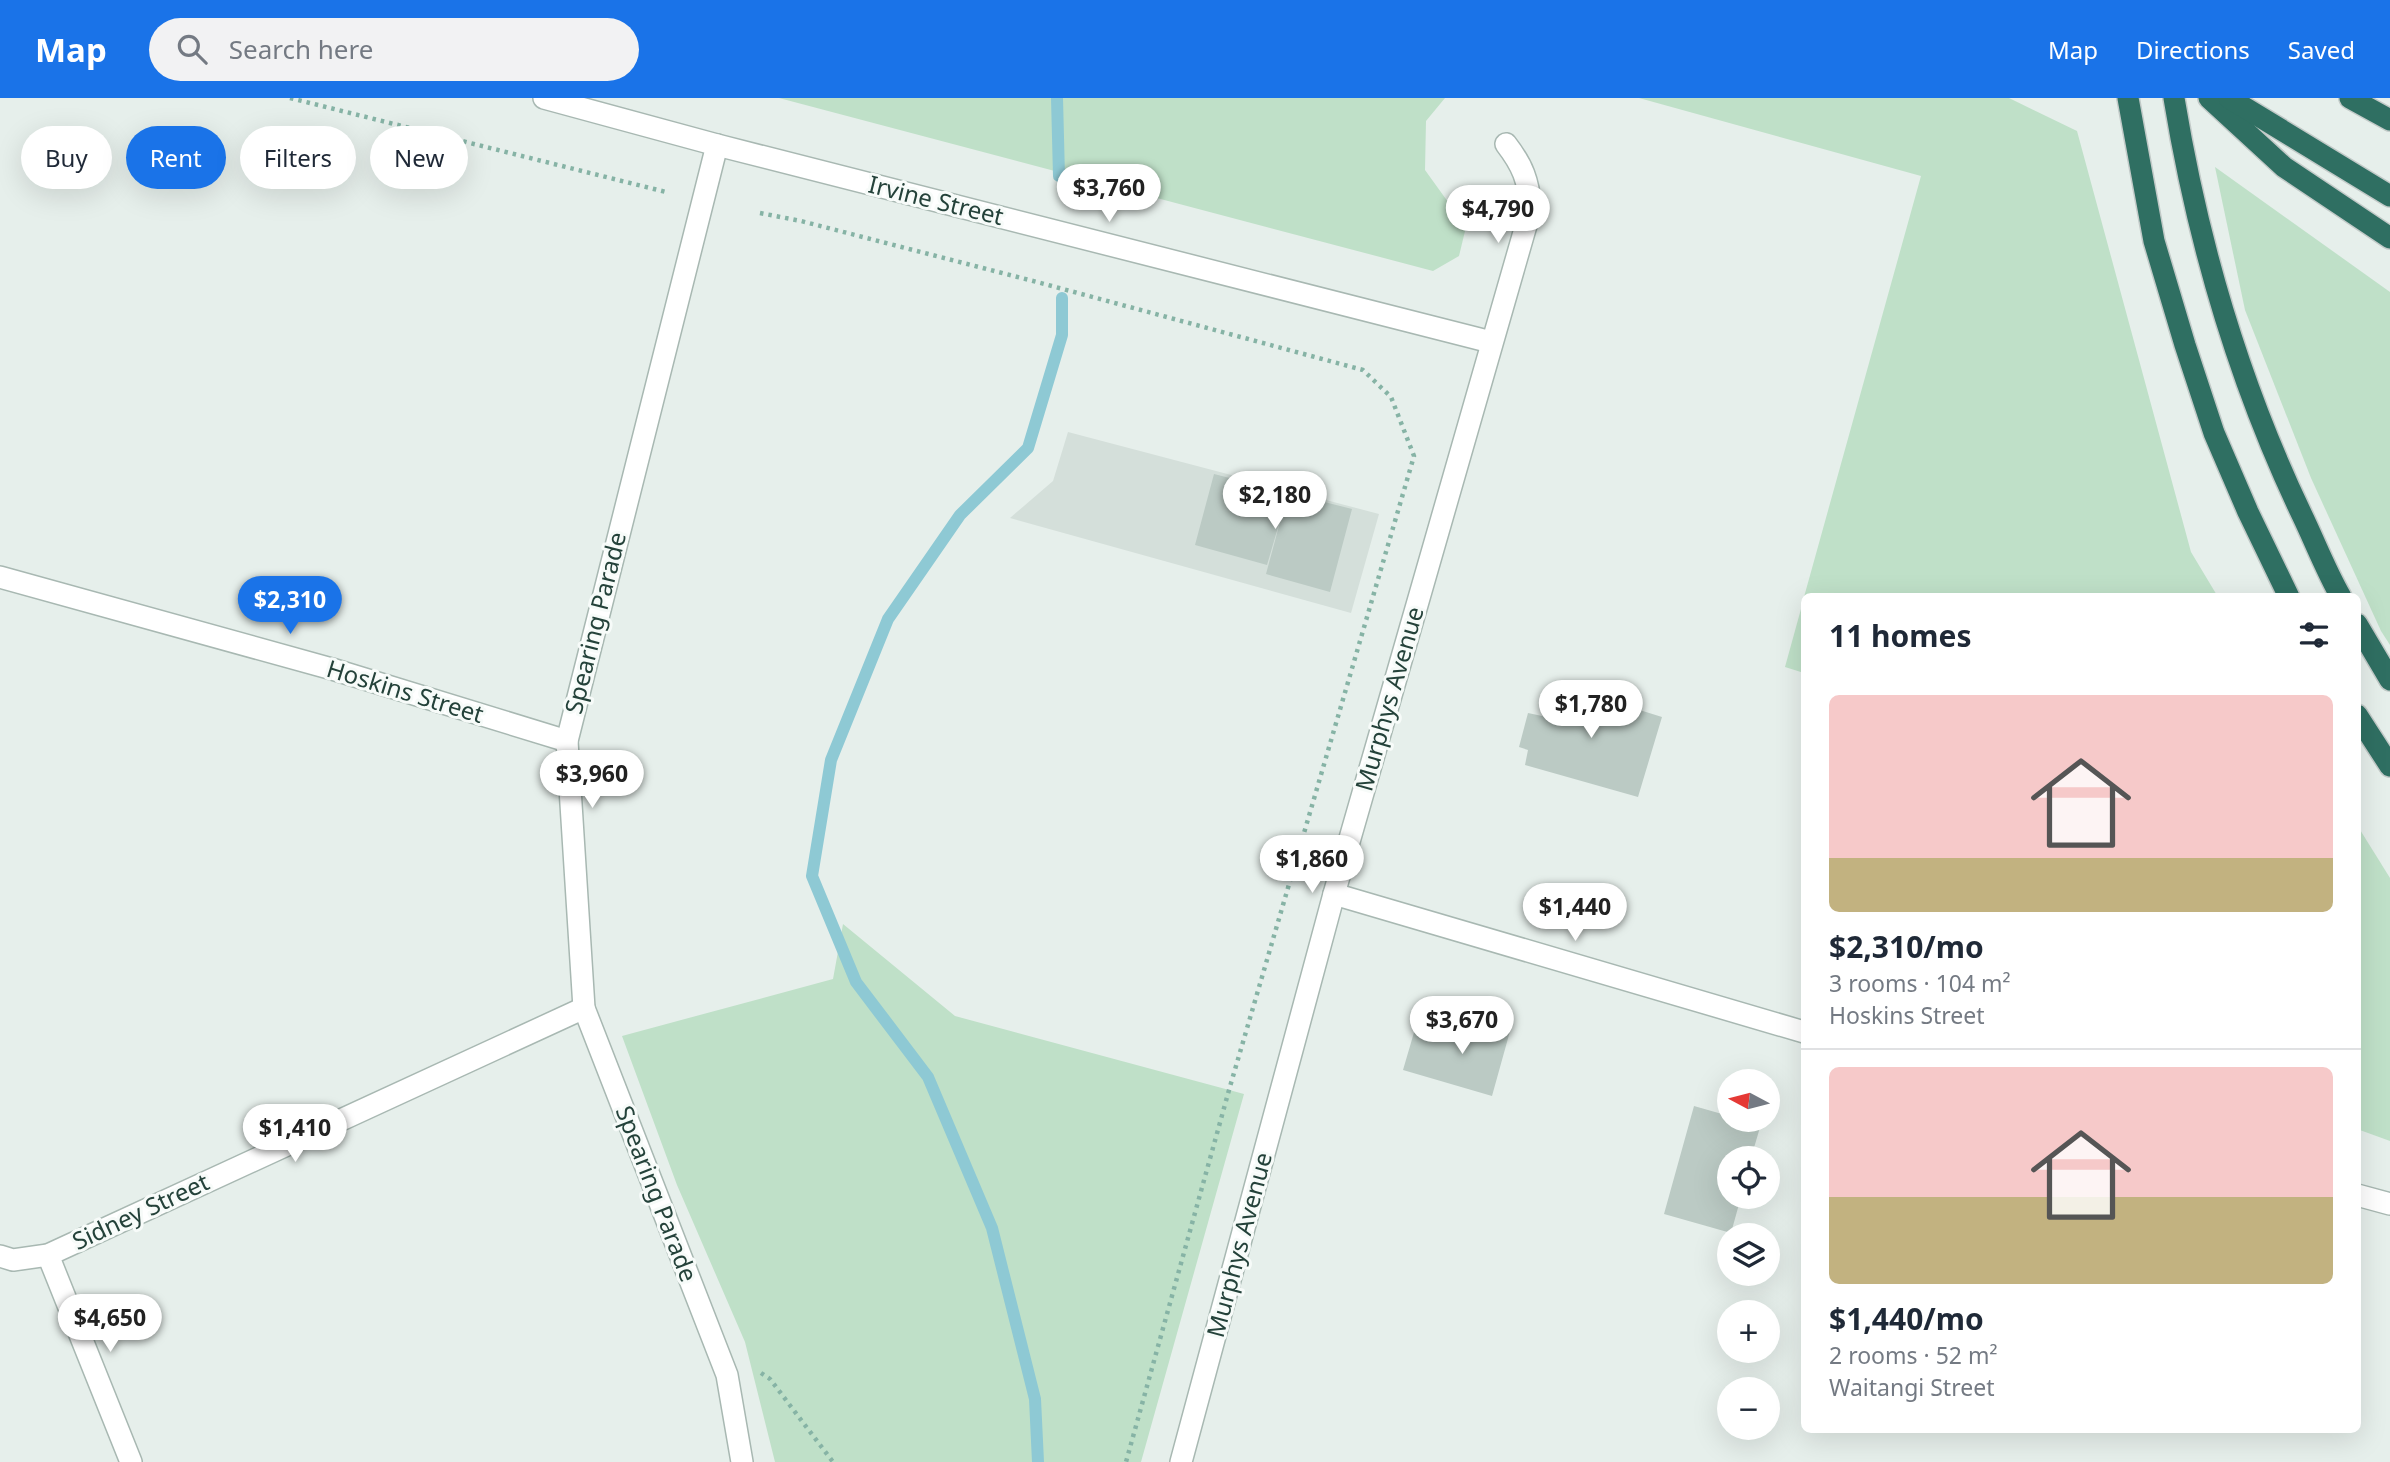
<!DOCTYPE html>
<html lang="en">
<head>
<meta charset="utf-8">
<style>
  :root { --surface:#fff; --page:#f2f2f3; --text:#1f2937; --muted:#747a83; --line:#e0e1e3; --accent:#1a73e8 }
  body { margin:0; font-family:"Noto Sans",sans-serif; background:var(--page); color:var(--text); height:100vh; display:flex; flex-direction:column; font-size:26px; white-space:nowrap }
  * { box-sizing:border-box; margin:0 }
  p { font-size:23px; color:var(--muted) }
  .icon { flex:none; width:38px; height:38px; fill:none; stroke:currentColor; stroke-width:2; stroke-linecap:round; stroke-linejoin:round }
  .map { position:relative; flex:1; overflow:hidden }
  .details { position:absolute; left:1801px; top:495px; width:560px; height:840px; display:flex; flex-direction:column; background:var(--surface); border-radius:10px; box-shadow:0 7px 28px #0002 }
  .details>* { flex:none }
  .banner { position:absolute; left:21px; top:28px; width:665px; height:63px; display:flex; gap:14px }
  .needle { width:46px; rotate:277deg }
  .buttons { position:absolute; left:1717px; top:971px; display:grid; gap:14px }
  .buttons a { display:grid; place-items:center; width:63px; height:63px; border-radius:50%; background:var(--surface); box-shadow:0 7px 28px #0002; font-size:35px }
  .price { position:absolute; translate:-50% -60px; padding:0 16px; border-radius:24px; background:#fff; color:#222; font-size:23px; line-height:46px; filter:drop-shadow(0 2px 4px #0008) }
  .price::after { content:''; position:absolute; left:50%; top:42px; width:21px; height:16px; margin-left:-10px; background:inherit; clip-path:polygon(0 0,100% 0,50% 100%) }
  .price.on { background:var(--accent); color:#fff }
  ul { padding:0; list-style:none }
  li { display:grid; align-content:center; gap:14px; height:371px; padding:0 28px }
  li+li { border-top:2px solid var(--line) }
  li span { display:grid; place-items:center; height:217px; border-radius:10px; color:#555 }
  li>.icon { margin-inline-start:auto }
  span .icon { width:126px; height:126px; fill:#fffc; stroke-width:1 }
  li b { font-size:30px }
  h2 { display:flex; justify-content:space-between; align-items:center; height:84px; padding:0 28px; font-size:30px }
  .tag { padding:0 24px; border-radius:32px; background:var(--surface); box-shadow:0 7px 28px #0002; font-size:24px; line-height:63px }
  .tag.on { background:var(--accent); color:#fff }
  header { display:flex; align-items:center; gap:42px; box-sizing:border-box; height:98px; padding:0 35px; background:var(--accent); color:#fff }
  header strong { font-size:33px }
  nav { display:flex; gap:38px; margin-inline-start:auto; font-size:24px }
  .search { width:490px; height:63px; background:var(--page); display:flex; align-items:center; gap:18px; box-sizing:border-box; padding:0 24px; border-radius:38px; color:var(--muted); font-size:26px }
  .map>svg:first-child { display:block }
  .built { fill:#d4dfda }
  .green { fill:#bfe0c8 }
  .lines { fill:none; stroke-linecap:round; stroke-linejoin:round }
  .stream { stroke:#8ec9d4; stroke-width:12 }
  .building { fill:#bbcac4 }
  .minor-casing { stroke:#a8b8b2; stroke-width:24 }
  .highway-casing { stroke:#c2cac8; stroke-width:24 }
  .path { stroke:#86b3a5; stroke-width:4.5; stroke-dasharray:3.5 5; stroke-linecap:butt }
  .minor { stroke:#fff; stroke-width:21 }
  .highway { stroke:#2f6f62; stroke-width:21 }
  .labels { text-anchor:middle; stroke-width:6; stroke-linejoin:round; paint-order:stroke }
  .street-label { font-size:24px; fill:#24423a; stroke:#f7fbf9 }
</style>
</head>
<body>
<header>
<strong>Map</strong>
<div class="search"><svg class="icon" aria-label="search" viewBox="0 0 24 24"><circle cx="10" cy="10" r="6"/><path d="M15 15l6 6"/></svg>Search here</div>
<nav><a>Map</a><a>Directions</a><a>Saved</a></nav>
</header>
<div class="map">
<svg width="2390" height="1364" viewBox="0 0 2390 1364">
  <rect width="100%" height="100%" fill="#e6efeb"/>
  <path class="built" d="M 1068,334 L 1379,416 L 1351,515 L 1010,420 L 1053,383 Z"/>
  <g class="green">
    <path d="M 779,0 L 1445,0 L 1426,23 L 1425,72 L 1466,129 L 1459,158 L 1433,173 Z"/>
    <path d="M 1639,0 L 2009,0 L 2077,33 L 2191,454 L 2218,499 L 1804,499 L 1921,78 Z"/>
    <path d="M 2215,69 L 2390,194 L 2390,547 L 2381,533 L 2311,380 L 2245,212 Z"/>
    <path d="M 1804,500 L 1804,575 L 1785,569 Z"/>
    <path d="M 2357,727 L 2390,780 L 2390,1043 L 2357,1031 Z"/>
    <path d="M 843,826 L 955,918 L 1244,996 L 1141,1364 L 775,1364 L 745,1244 L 677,1087 L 622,938 L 833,881 Z"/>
  </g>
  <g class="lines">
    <g class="stream">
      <path d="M 1057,0 L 1059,78"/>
      <path d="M 1038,1364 L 1035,1301 L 992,1130 L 928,979 L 856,884 L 812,778 L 831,662 L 888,521 L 960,417 L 1028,350 L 1062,237 L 1062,200"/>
    </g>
  </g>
  <g class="building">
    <path d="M 1214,376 L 1352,411 L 1330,494 L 1266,476 L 1286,402 L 1267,467 L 1195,447 Z"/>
    <path d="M 1553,585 L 1662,619 L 1638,699 L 1525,667 L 1528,652 L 1519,649 L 1528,615 L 1542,618 Z"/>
    <path d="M 1478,916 L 1512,926 L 1492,998 L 1403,972 L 1415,931 L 1469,947 Z"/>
    <path d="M 1694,1008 L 1729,1018 L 1729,1022 L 1745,1022 L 1761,1026 L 1751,1060 L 1729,1060 L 1729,1099 L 1741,1099 L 1731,1135 L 1664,1116 Z"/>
  </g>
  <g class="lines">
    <g class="minor-casing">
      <g id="minor">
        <path d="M 544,0 L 717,47 L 1491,244"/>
        <path d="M 717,47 L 567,643 L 584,910 L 727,1277 L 742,1364"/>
        <path d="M 0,479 L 332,571 L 567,643"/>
        <path d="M 1334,796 L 1804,934"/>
        <path d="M 2357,1097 L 2390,1106"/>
        <path d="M 48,1157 L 131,1364"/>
        <path d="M 0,1158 L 13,1162 L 48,1157 L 584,910"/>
        <path d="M 1181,1364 L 1334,796 L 1531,110 C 1528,82 1523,68 1506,46"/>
      </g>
    </g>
    <g class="highway-casing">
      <g id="highway">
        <path d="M 2128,0 L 2154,143 L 2185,247 L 2214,335 L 2248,414 L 2289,499"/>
        <path d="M 2174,0 C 2198,146 2238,283 2302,417 C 2315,444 2326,473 2341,499"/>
        <path d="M 2209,0 L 2284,69 L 2390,140"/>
        <path d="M 2229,0 L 2390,98"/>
        <path d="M 2350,0 L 2390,22"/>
        <path d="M 2357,526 L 2390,582"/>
        <path d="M 2357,617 L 2390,668"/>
      </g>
    </g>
    <g class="path">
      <path d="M 290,0 L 666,94"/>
      <path d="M 760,115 L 801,123 L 1037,184 L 1363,272 L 1391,299 L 1414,358 L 1229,992 L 1126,1364"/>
      <path d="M 761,1275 L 770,1281 L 833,1364"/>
    </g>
    <use href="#minor" class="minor"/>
    <use href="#highway" class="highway"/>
  </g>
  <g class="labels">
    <g class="street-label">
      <text transform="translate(936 103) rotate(14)" y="8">Irvine Street</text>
      <text transform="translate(596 525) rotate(-76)" y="8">Spearing Parade</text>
      <text transform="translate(405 594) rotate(17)" y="8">Hoskins Street</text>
      <text transform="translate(1390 601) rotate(-74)" y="8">Murphys Avenue</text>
      <text transform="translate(656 1096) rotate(69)" y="8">Spearing Parade</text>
      <text transform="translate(141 1114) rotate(-25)" y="8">Sidney Street</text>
      <text transform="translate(1240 1147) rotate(-75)" y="8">Murphys Avenue</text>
    </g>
  </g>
</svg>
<div class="buttons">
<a><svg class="needle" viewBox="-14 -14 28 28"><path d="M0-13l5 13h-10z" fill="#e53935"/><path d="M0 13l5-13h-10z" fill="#747a83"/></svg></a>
<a><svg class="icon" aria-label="locate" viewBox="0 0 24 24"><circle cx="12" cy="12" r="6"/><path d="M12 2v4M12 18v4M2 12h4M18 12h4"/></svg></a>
<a><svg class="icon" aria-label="layers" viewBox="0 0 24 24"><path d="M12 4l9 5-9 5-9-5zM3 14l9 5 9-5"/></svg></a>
<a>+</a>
<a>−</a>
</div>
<b class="price" style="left:1109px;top:126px">$3,760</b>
<b class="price" style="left:1498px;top:147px">$4,790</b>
<b class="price" style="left:1275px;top:433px">$2,180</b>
<b class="price on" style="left:290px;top:538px">$2,310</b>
<b class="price" style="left:1591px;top:642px">$1,780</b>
<b class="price" style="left:592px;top:712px">$3,960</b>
<b class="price" style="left:1312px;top:797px">$1,860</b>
<b class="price" style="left:1575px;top:845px">$1,440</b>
<b class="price" style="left:1462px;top:958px">$3,670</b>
<b class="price" style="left:295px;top:1066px">$1,410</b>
<b class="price" style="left:110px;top:1256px">$4,650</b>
<div class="banner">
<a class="tag">Buy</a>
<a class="tag on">Rent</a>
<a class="tag">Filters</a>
<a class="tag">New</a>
</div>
<section class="details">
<h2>11 homes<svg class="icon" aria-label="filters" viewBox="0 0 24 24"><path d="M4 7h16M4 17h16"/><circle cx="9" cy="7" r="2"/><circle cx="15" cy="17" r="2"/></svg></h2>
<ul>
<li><span style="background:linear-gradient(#f6c9c9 75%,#c2b280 0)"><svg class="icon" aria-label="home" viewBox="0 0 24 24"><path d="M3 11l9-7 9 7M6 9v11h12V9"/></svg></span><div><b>$2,310/mo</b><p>3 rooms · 104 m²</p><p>Hoskins Street</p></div></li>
<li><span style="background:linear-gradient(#f6c9c9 60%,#c2b280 0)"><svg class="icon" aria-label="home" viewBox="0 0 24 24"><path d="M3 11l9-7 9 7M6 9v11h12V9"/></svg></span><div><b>$1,440/mo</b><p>2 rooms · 52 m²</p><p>Waitangi Street</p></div></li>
</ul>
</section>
</div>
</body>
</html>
